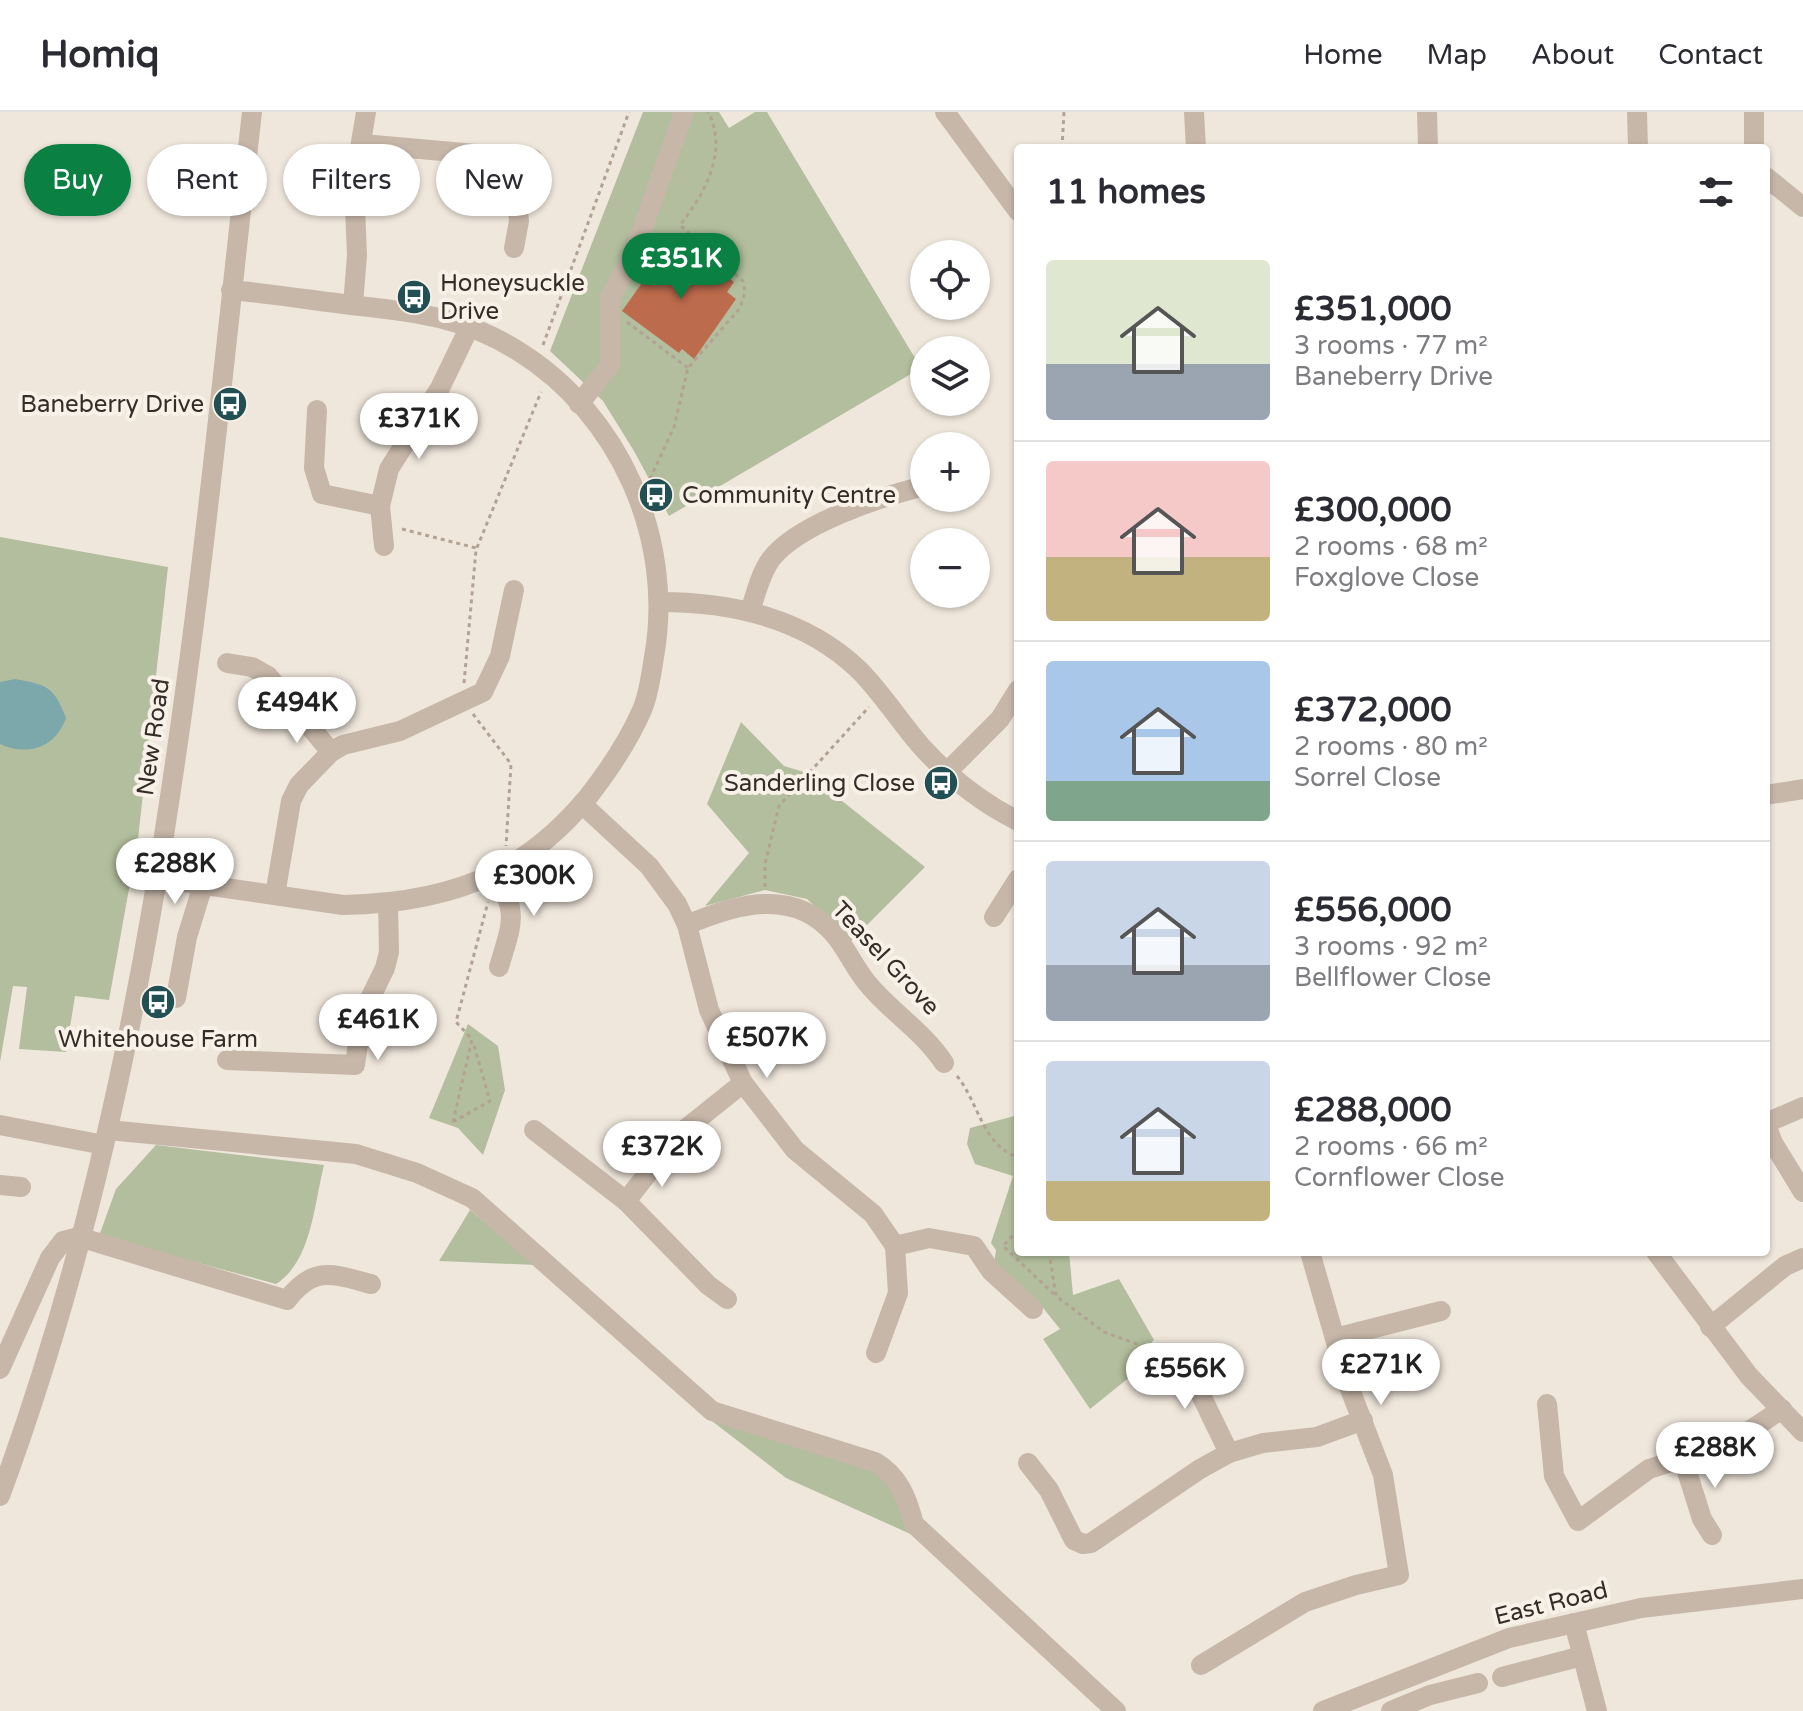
<!DOCTYPE html>
<html lang="en">
<head>
<meta charset="utf-8">
<style>
  :root { --surface:#fff; --page:#f7f7f7; --text:#2b2b33; --muted:#7c7c81; --line:#e1e1e2; --accent:#0b8043 }
  body { margin:0; font-family:"Varela Round",sans-serif; background:var(--page); color:var(--text); height:100vh; display:flex; flex-direction:column; font-size:30px; white-space:nowrap }
  * { box-sizing:border-box; margin:0 }
  p { font-size:26px; color:var(--muted) }
  .icon { flex:none; width:44px; height:44px; fill:none; stroke:currentColor; stroke-width:2; stroke-linecap:round; stroke-linejoin:round }
  .map { position:relative; flex:1; overflow:hidden }
  .panel { position:absolute; left:1014px; top:32px; width:756px; height:1112px; display:flex; flex-direction:column; background:var(--surface); border-radius:8px; box-shadow:0 2px 6px #0004 }
  .panel>* { flex:none }
  .hud { position:absolute; left:24px; top:32px; width:760px; height:72px; display:flex; gap:16px }
  .controls { position:absolute; left:910px; top:128px; display:grid; gap:16px }
  .controls a { display:grid; place-items:center; width:80px; height:80px; border-radius:50%; background:var(--surface); box-shadow:0 2px 6px #0004; font-size:40px }
  .price { position:absolute; translate:-50% -68px; padding:0 18px; border-radius:28px; background:#fff; color:#222; font-size:26px; line-height:52px; filter:drop-shadow(0 2px 4px #0008) }
  .price::after { content:''; position:absolute; left:50%; top:48px; width:24px; height:18px; margin-left:-12px; background:inherit; clip-path:polygon(0 0,100% 0,50% 100%) }
  .price.on { background:var(--accent); color:#fff }
  ul { padding:0; list-style:none }
  li { display:flex; align-items:center; gap:24px; height:200px; padding:0 32px }
  li+li { border-top:2px solid var(--line) }
  li span { display:grid; place-items:center; flex:none; width:224px; height:160px; border-radius:8px; color:#555 }
  li>.icon { margin-inline-start:auto }
  span .icon { width:96px; height:96px; fill:#fffc; stroke-width:1 }
  li b { font-size:34px }
  h2 { display:flex; justify-content:space-between; align-items:center; height:96px; padding:0 32px; font-size:34px }
  .tag { padding:0 28px; border-radius:36px; background:var(--surface); box-shadow:0 2px 6px #0004; font-size:28px; line-height:72px }
  .tag.on { background:var(--accent); color:#fff }
  header { display:flex; align-items:center; gap:48px; box-sizing:border-box; height:112px; padding:0 40px; background:var(--surface); border-bottom:2px solid var(--line) }
  header strong { font-size:38px }
  nav { display:flex; gap:44px; margin-inline-start:auto; font-size:28px }
  .map>svg:first-child { display:block }
  .green { fill:#b2be9d }
  .water { fill:#7da8ab }
  .building { fill:#bd6b4d }
  .lines { fill:none; stroke-linecap:round; stroke-linejoin:round }
  .path { stroke:#b3a293; stroke-width:3; stroke-dasharray:4 4; stroke-linecap:butt }
  .minor { stroke:#c7b7a9; stroke-width:20 }
  .labels { text-anchor:middle; stroke-width:8; stroke-linejoin:round; paint-order:stroke }
  .poi-label { font-size:24px; fill:#352c28; stroke:#f8f1e8; text-anchor:start }
  .street-label { font-size:24px; fill:#352c28; stroke:#f8f1e8 }
</style>
</head>
<body>
<header>
<strong>Homiq</strong>
<nav><a>Home</a><a>Map</a><a>About</a><a>Contact</a></nav>
</header>
<div class="map">
<svg width="1803" height="1599" viewBox="0 0 1803 1599">
  <rect width="100%" height="100%" fill="#f0e7dc"/>
  <g class="green">
    <path d="M 643,0 L 719,0 L 729,16 L 755,0 L 767,0 L 921,256 L 669,404 L 634,339 L 603,289 L 550,239 Z"/>
    <path d="M 0,425 L 168,455 L 138,727 L 109,888 L 75,884 L 66,940 L 19,937 L 27,875 L 13,874 L 0,950 Z"/>
    <path d="M 741,610 L 784,654 L 807,661 L 925,755 L 851,829 L 807,787 L 765,778 L 705,794 L 749,741 L 707,692 Z"/>
    <path d="M 468,912 L 498,934 L 505,978 L 483,1043 L 458,1016 L 429,1006 Z"/>
    <path d="M 1018,1003 L 1018,1140 L 1069,1140 L 1073,1183 L 1119,1167 L 1154,1228 L 1146,1236 L 1146,1252 L 1090,1297 L 1043,1227 L 1060,1217 L 1035,1186 L 994,1153 L 996,1138 L 991,1131 L 1013,1064 L 975,1052 L 967,1032 L 970,1016 Z"/>
    <path d="M 156,1033 L 324,1053 C 314,1092 312,1149 276,1172 L 99,1124 L 116,1077 Z"/>
    <path d="M 470,1098 L 536,1153 L 439,1149 Z"/>
    <path d="M 708,1306 L 873,1357 L 892,1371 L 915,1424 L 786,1366 Z"/>
  </g>
  <path class="water" d="M 15,567 C 47,573 54,574 66,606 C 56,635 28,645 0,632 L 0,570 Z"/>
  <path class="building" d="M 672,129 L 694,145 L 691,149 L 704,160 L 711,152 L 734,170 L 727,180 L 736,187 L 694,247 L 682,237 L 679,241 L 622,199 Z"/>
  <g class="lines">
    <g class="path">
      <path d="M 1062,36 L 1064,0"/>
      <path d="M 627,210 L 688,256"/>
      <path d="M 543,233 L 629,0"/>
      <path d="M 650,367 L 674,315 L 688,256 L 740,196 L 745,180 L 743,169 L 680,113 C 704,83 729,39 708,0"/>
      <path d="M 402,417 L 476,436"/>
      <path d="M 464,571 L 476,438 L 541,280"/>
      <path d="M 473,602 L 511,652 L 506,734"/>
      <path d="M 765,775 L 765,752 L 779,694 L 869,595"/>
      <path d="M 957,964 C 978,989 983,1035 1018,1045"/>
      <path d="M 453,1010 L 472,927 L 456,910 L 488,790"/>
      <path d="M 453,1010 L 490,989 L 473,930"/>
      <path d="M 1018,1118 L 1003,1134 L 1056,1184"/>
      <path d="M 1049,1140 L 1056,1184 L 1104,1220 L 1148,1236"/>
    </g>
    <g class="minor">
      <path d="M 945,0 L 1018,99"/>
      <path d="M 1194,0 L 1196,36"/>
      <path d="M 1427,0 L 1428,36"/>
      <path d="M 1637,0 L 1638,36"/>
      <path d="M 1754,0 L 1754,36"/>
      <path d="M 363,32 L 533,47"/>
      <path d="M 1766,65 L 1803,95"/>
      <path d="M 514,136 L 519,109 L 514,63 L 517,46"/>
      <path d="M 353,193 L 357,143 L 354,72 L 366,0"/>
      <path d="M 579,292 L 610,253 L 610,185 L 631,149 L 684,0"/>
      <path d="M 317,298 L 314,356 L 322,382 L 380,394 L 389,357 L 440,276 L 470,214"/>
      <path d="M 380,394 L 384,434"/>
      <path d="M 660,490 C 732,490 806,507 859,558 C 882,581 900,610 921,634 C 948,664 982,691 1018,709"/>
      <path d="M 750,499 C 756,482 760,462 771,447 C 798,412 878,386 920,375"/>
      <path d="M 227,551 L 252,555 L 268,564 L 331,640"/>
      <path d="M 947,660 L 1000,607 L 1018,578"/>
      <path d="M 1766,683 L 1803,677"/>
      <path d="M 582,692 L 649,754 L 677,792 L 687,813 L 709,898 L 743,971 L 795,1038 L 873,1102 L 895,1134 L 898,1181 L 876,1241"/>
      <path d="M 498,760 C 517,807 513,807 499,855"/>
      <path d="M 157,766 L 343,793 C 394,792 449,784 495,761 C 530,744 563,715 588,685 C 609,658 628,630 642,598 C 649,582 651,563 654,545 C 675,428 620,302 518,239 C 463,204 413,200 351,193 C 311,188 271,182 231,178"/>
      <path d="M 275,783 L 291,689 L 299,673 L 331,640 L 343,633 L 400,619 L 483,580 L 500,544 L 514,478"/>
      <path d="M 994,805 L 1018,767"/>
      <path d="M 687,813 C 735,792 794,775 834,822 C 847,837 855,857 868,872 C 892,901 923,919 944,951"/>
      <path d="M 176,886 L 187,825 L 203,773"/>
      <path d="M 227,948 L 355,953 L 362,903 L 385,856 L 389,840 L 388,791"/>
      <path d="M 1766,1011 L 1803,995"/>
      <path d="M 1766,1012 L 1773,1031 L 1803,1080"/>
      <path d="M 0,1013 L 104,1033"/>
      <path d="M 108,1018 L 356,1042 L 417,1061 L 472,1086 L 712,1299 L 875,1350 C 899,1364 907,1386 914,1412 L 1116,1599"/>
      <path d="M 534,1018 L 626,1089"/>
      <path d="M 0,1073 L 21,1075"/>
      <path d="M 895,1134 L 929,1126 L 974,1134 L 991,1159 L 1033,1197"/>
      <path d="M 1656,1140 L 1749,1264 L 1803,1320"/>
      <path d="M 727,1187 L 708,1173 L 626,1089 L 678,1023 L 743,971"/>
      <path d="M 1710,1215 L 1785,1154 L 1803,1146"/>
      <path d="M 1335,1226 L 1441,1199"/>
      <path d="M 1163,1241 L 1198,1277 L 1229,1341"/>
      <path d="M 0,1257 L 50,1146 L 63,1129 L 79,1125 L 287,1188 C 314,1153 333,1162 371,1172"/>
      <path d="M 1547,1292 L 1554,1364 L 1578,1409 L 1649,1357 L 1731,1331 L 1782,1297"/>
      <path d="M 1683,1347 L 1702,1407 L 1712,1423"/>
      <path d="M 1028,1351 L 1049,1378 L 1074,1428 L 1083,1432 L 1091,1431 L 1200,1357 L 1229,1341 L 1263,1331 L 1317,1325 L 1363,1308"/>
      <path d="M 0,1384 C 164,941 199,465 252,0"/>
      <path d="M 1574,1511 L 1597,1599"/>
      <path d="M 1201,1553 L 1305,1490 L 1356,1473 L 1399,1463 L 1383,1363 L 1348,1272 L 1310,1140"/>
      <path d="M 1502,1565 L 1582,1544"/>
      <path d="M 1323,1599 L 1509,1526 L 1641,1496 L 1803,1477"/>
      <path d="M 1391,1599 L 1430,1583 L 1478,1571"/>
    </g>
  </g>
  <defs>
    <g id="bus-disc" transform="scale(1.8)"><circle r="9.5" fill="#214f53" stroke="#f8f1e8"/><path d="M-5-6H5V4H4V6H2V4H-2V6H-4V4H-5ZM-3.5-4V0h7V-4ZM-3.5 1.2v1.5H-2V1.2ZM2 1.2v1.5H3.5V1.2Z" fill="#fff"/></g>
  </defs>
  <g fill-rule="evenodd">
    <use href="#bus-disc" x="414" y="185"/>
    <use href="#bus-disc" x="230" y="292"/>
    <use href="#bus-disc" x="656" y="383"/>
    <use href="#bus-disc" x="941" y="671"/>
    <use href="#bus-disc" x="158" y="890"/>
  </g>
  <g class="labels">
    <g class="poi-label">
      <text x="440" y="179">Honeysuckle<tspan x="440" dy="28">Drive</tspan></text>
      <text x="204" y="300" text-anchor="end">Baneberry Drive</text>
      <text x="682" y="391">Community Centre</text>
      <text x="915" y="679" text-anchor="end">Sanderling Close</text>
      <text x="158" y="935" text-anchor="middle">Whitehouse Farm</text>
    </g>
    <g class="street-label">
      <text transform="translate(153 625) rotate(-82)" y="8">New Road</text>
      <text transform="translate(886 846) rotate(47)" y="8">Teasel Grove</text>
      <text transform="translate(1551 1491) rotate(-14)" y="8">East Road</text>
    </g>
  </g>
</svg>
<div class="controls">
<a><svg class="icon" aria-label="locate" viewBox="0 0 24 24"><circle cx="12" cy="12" r="6"/><path d="M12 2v4M12 18v4M2 12h4M18 12h4"/></svg></a>
<a><svg class="icon" aria-label="layers" viewBox="0 0 24 24"><path d="M12 4l9 5-9 5-9-5zM3 14l9 5 9-5"/></svg></a>
<a>+</a>
<a>−</a>
</div>
<b class="price on" style="left:681px;top:189px">£351K</b>
<b class="price" style="left:419px;top:349px">£371K</b>
<b class="price" style="left:297px;top:633px">£494K</b>
<b class="price" style="left:175px;top:794px">£288K</b>
<b class="price" style="left:534px;top:806px">£300K</b>
<b class="price" style="left:378px;top:950px">£461K</b>
<b class="price" style="left:767px;top:968px">£507K</b>
<b class="price" style="left:662px;top:1077px">£372K</b>
<b class="price" style="left:1381px;top:1295px">£271K</b>
<b class="price" style="left:1185px;top:1299px">£556K</b>
<b class="price" style="left:1715px;top:1378px">£288K</b>
<div class="hud">
<a class="tag on">Buy</a>
<a class="tag">Rent</a>
<a class="tag">Filters</a>
<a class="tag">New</a>
</div>
<section class="panel">
<h2>11 homes<svg class="icon" aria-label="filters" viewBox="0 0 24 24"><path d="M4 7h16M4 17h16"/><circle cx="9" cy="7" r="2"/><circle cx="15" cy="17" r="2"/></svg></h2>
<ul>
<li><span style="background:linear-gradient(#dfe7d0 65%,#9aa5b1 0)"><svg class="icon" aria-label="home" viewBox="0 0 24 24"><path d="M3 11l9-7 9 7M6 9v11h12V9"/></svg></span><div><b>£351,000</b><p>3 rooms · 77 m²</p><p>Baneberry Drive</p></div></li>
<li><span style="background:linear-gradient(#f6c9c9 60%,#c2b280 0)"><svg class="icon" aria-label="home" viewBox="0 0 24 24"><path d="M3 11l9-7 9 7M6 9v11h12V9"/></svg></span><div><b>£300,000</b><p>2 rooms · 68 m²</p><p>Foxglove Close</p></div></li>
<li><span style="background:linear-gradient(#a9c7e8 75%,#7fa58c 0)"><svg class="icon" aria-label="home" viewBox="0 0 24 24"><path d="M3 11l9-7 9 7M6 9v11h12V9"/></svg></span><div><b>£372,000</b><p>2 rooms · 80 m²</p><p>Sorrel Close</p></div></li>
<li><span style="background:linear-gradient(#c9d6e8 65%,#9aa5b1 0)"><svg class="icon" aria-label="home" viewBox="0 0 24 24"><path d="M3 11l9-7 9 7M6 9v11h12V9"/></svg></span><div><b>£556,000</b><p>3 rooms · 92 m²</p><p>Bellflower Close</p></div></li>
<li><span style="background:linear-gradient(#c9d6e8 75%,#c2b280 0)"><svg class="icon" aria-label="home" viewBox="0 0 24 24"><path d="M3 11l9-7 9 7M6 9v11h12V9"/></svg></span><div><b>£288,000</b><p>2 rooms · 66 m²</p><p>Cornflower Close</p></div></li>
</ul>
</section>
</div>
</body>
</html>
